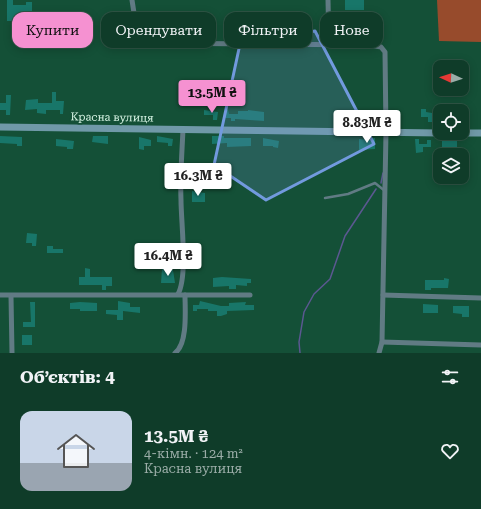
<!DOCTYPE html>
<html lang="uk">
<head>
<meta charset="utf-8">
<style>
  :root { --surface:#0f3c29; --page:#1d4735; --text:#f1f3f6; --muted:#9bada8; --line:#2f5646; --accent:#f591d1 }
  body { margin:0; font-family:"Roboto Serif",serif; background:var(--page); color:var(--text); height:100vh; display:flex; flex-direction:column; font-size:15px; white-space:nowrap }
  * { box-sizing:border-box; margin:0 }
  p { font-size:13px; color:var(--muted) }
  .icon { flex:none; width:22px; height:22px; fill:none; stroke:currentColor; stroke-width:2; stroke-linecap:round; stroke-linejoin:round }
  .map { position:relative; height:353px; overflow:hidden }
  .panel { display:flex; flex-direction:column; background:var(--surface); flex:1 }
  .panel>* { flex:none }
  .top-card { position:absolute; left:12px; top:12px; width:457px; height:36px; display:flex; gap:8px }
  .needle { width:26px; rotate:273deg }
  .controls { position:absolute; left:433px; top:60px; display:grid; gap:8px }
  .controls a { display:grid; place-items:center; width:36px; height:36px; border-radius:8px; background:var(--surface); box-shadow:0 2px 10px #0003,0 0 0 1px var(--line); font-size:20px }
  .price { position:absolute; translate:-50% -34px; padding:0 9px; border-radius:4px; background:#fff; color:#222; font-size:13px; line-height:26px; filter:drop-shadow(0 1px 2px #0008) }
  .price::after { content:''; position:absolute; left:50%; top:24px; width:12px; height:9px; margin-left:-6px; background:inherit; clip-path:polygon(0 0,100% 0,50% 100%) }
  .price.active { background:var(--accent); color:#111 }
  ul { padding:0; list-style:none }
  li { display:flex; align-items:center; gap:12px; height:100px; padding:0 20px }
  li+li { border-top:1px solid var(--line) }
  li span { display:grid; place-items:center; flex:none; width:112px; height:80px; border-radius:12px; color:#555 }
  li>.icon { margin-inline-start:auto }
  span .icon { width:48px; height:48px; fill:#fffc; stroke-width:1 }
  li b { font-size:17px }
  h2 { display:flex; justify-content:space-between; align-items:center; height:48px; padding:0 20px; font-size:17px }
  .chip { padding:0 14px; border-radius:12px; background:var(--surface); box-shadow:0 2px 10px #0003,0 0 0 1px var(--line); font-size:14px; line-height:36px }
  .chip.active { background:var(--accent); color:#111 }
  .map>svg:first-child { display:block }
  .green { fill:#974b2c }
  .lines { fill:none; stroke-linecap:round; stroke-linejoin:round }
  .stream { stroke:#5b5891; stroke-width:1.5 }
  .building { fill:#187669 }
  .lane { stroke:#617b84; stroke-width:2.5 }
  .street { stroke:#617b84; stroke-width:5 }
  .secondary { stroke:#7099a8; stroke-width:7 }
  .marked { fill:#729ade; fill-opacity:0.2; stroke:#729ade; stroke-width:3; stroke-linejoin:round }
  .labels { text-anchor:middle; stroke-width:3; stroke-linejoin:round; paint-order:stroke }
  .street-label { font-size:11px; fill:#d9f6e6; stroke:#145037 }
</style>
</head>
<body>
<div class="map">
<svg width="481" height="353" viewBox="0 0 481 353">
  <rect width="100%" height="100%" fill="#145037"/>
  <path class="green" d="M 437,0 L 481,0 L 481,42 L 439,41 Z"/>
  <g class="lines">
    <g class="stream">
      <path d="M 381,183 L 383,173"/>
      <path d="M 300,353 L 299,342 L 304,312 L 314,294 L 330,279 L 345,236 L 376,189"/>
    </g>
  </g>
  <g class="building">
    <path d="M 7,0 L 13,0 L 13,5 L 26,5 L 26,2 L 32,2 L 32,21 L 7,21 Z"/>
    <rect x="345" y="0" width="19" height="10"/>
    <path d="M 52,92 L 56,92 L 56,101 L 64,101 L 63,114 L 60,114 L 60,110 L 46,110 L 46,114 L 37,113 L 37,109 L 25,110 L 26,100 L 38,99 L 38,103 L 52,103 Z"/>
    <path d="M 6,95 L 11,95 L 10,115 L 6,115 L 6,110 L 0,110 L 0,103 L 6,103 Z"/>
    <path d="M 421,109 L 426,109 L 426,112 L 432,113 L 432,117 L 436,117 L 435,122 L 428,122 L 428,117 L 421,117 Z"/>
    <path d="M 204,110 L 218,112 L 217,120 L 213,120 L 213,115 L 204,115 Z"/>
    <path d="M 228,110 L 229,114 L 238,114 L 238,111 L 248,111 L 248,110 L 264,112 L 264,121 L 235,119 L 235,121 L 231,121 L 231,118 L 224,118 L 224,111 Z"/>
    <path d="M 0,136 L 22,137 L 22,146 L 17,146 L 17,144 L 0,143 Z"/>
    <path d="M 93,136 L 108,136 L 108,144 L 92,142 Z"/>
    <path d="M 157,136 L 173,139 L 172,146 L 168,146 L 168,143 L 157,142 Z"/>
    <path d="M 212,136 L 224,136 L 224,138 L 251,138 L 251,146 L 227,147 L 227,143 L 212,144 Z"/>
    <path d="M 139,137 L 151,140 L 151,146 L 144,146 L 144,150 L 139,149 Z"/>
    <path d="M 263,138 L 279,141 L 278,148 L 273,147 L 273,146 L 263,146 Z"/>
    <path d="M 370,138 L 375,138 L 375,149 L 359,150 L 359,139 L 370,140 Z"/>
    <path d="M 56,139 L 74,141 L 73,149 L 67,149 L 67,147 L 56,146 Z"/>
    <path d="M 415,139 L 419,139 L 419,144 L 427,144 L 427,140 L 431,140 L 431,147 L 423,147 L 423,152 L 416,153 Z"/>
    <path d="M 457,139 L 457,148 L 447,148 L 447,151 L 442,151 L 442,140 Z"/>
    <path d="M 192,191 L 205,193 L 205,202 L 192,202 Z"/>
    <path d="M 27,233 L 37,234 L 36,246 L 32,246 L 32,243 L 26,243 Z"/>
    <path d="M 47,246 L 53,246 L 53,249 L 63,249 L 63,253 L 47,253 Z"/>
    <path d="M 85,268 L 90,269 L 90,277 L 112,277 L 112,286 L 106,286 L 106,290 L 102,290 L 102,285 L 79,285 L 79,277 L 85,277 Z"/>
    <path d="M 162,269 L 173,270 L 175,283 L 161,283 Z"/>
    <path d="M 222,277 L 251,279 L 251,283 L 247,283 L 247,286 L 236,285 L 236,289 L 229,289 L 229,286 L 213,287 L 213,278 Z"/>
    <path d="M 444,278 L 449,279 L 448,288 L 431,288 L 431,290 L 425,290 L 425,280 L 444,280 Z"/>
    <path d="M 118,301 L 130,303 L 130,307 L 140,307 L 140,313 L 123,311 L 123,320 L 117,320 L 117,315 L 106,314 L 106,310 L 118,310 Z"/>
    <path d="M 200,301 L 221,306 L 229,306 L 229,303 L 246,302 L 245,305 L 254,305 L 254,310 L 227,311 L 227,314 L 221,316 L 217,316 L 217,311 L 208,311 L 208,309 L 197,309 L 197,311 L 193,311 L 193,305 L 199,305 Z"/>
    <path d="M 30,302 L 35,302 L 35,327 L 23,327 L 23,322 L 31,322 Z"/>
    <path d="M 80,302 L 97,303 L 97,311 L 80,311 L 80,309 L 70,309 L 70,303 Z"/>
    <path d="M 423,304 L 438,305 L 438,313 L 423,313 Z"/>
    <path d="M 453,306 L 469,306 L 469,317 L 462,317 L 462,314 L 453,313 Z"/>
    <rect x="22" y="335" width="10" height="10"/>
  </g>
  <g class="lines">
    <path class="lane" d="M 325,198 L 348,194 L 375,183 L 385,191"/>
    <g class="street">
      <path d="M 132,0 L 138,39 L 144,43 L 370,45 L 381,47 L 385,52 L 386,132 L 382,342 L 379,353"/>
      <path d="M 328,0 L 329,45"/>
      <path d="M 178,294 C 188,276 181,222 181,200 C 180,176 182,153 183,129"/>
      <path d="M 0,295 L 250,295"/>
      <path d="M 383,295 L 481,298"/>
      <path d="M 11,296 L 12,353"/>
      <path d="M 382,342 L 481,345"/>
      <path d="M 175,353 C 188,344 185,309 185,295"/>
    </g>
    <g class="secondary">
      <path d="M 0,127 L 440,133"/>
      <path d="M 462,133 L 481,133"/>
    </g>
  </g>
  <path class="marked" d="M 315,31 L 374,144 L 266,200 L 214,165 L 240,44 Z"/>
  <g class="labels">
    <g class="street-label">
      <text transform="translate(112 117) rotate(1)" y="4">Красна вулиця</text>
    </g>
  </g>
</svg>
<div class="controls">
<a><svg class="needle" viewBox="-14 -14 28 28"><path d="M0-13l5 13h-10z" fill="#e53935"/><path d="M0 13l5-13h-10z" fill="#9bada8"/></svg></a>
<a><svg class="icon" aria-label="locate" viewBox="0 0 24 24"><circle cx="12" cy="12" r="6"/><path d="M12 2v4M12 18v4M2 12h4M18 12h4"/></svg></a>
<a><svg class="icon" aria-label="layers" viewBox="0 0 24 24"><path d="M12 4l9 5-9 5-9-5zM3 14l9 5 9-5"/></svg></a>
</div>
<b class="price active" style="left:212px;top:114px">13.5M ₴</b>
<b class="price" style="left:367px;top:144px">8.83M ₴</b>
<b class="price" style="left:198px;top:197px">16.3M ₴</b>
<b class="price" style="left:168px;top:277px">16.4M ₴</b>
<div class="top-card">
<a class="chip active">Купити</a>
<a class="chip">Орендувати</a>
<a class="chip">Фільтри</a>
<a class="chip">Нове</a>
</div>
</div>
<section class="panel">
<h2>Об’єктів: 4<svg class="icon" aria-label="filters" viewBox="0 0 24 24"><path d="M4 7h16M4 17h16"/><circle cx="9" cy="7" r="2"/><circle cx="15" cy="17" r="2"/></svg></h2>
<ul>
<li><span style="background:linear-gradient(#c9d6e8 65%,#9aa5b1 0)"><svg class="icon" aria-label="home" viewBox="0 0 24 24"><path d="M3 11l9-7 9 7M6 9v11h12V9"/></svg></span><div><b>13.5M ₴</b><p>4-кімн. · 124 m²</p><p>Красна вулиця</p></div><svg class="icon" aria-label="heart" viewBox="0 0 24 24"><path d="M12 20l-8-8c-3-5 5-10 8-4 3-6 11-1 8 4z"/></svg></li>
</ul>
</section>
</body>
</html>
